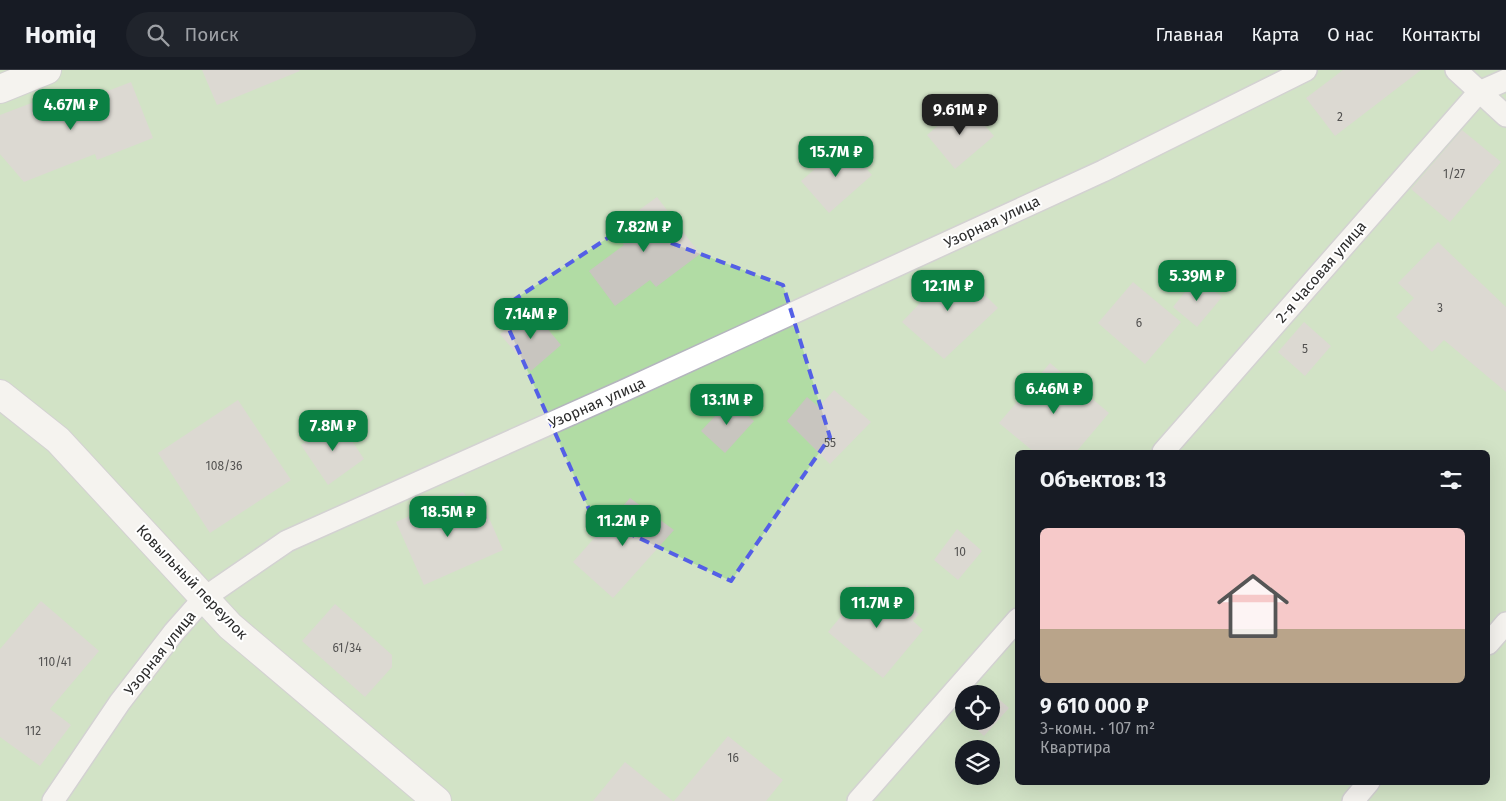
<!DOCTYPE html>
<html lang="ru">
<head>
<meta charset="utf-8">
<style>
  :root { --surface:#171b24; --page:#20242c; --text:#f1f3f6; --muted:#9ea1a6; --line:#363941; --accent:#0b8043 }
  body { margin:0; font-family:"Fira Sans",sans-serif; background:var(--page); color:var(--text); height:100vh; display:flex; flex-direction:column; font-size:19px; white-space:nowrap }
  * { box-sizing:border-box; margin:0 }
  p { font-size:16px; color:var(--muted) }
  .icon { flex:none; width:28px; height:28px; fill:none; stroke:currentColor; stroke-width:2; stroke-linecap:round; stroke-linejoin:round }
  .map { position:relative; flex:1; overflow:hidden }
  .details { position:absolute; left:1015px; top:380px; width:475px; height:335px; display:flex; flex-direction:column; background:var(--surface); border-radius:8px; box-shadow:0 5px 20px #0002 }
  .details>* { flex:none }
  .buttons { position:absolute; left:955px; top:615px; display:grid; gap:10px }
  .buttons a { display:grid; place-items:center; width:45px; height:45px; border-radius:50%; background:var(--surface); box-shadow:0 5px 20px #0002; font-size:25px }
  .price { position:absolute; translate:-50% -42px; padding:0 11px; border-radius:10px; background:var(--accent); color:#fff; font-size:16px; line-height:32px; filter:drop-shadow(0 1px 2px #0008) }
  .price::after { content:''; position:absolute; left:50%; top:30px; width:15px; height:11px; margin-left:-8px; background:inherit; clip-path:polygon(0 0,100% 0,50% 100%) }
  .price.active { background:#222; color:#fff }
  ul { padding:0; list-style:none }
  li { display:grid; align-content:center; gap:10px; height:265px; padding:0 25px }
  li+li { border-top:1px solid var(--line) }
  li span { display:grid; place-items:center; height:155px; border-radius:8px; color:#555 }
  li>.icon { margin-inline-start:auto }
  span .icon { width:90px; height:90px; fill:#fffc; stroke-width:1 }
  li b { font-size:21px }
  h2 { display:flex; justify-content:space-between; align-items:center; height:60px; padding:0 25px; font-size:21px }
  header { display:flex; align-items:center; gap:30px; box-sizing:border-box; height:70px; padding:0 25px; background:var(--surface); border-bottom:1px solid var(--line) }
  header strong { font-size:24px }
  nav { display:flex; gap:28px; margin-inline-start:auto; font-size:18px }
  .search { width:350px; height:45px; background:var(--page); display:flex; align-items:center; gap:12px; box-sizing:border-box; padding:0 18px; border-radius:28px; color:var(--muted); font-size:19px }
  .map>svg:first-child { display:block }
  .green { fill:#b1dca4; fill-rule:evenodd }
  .building { fill:#c8c5bf }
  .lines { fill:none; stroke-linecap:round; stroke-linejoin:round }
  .lane-casing { stroke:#b4b5be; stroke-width:24 }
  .street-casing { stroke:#b4b5be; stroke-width:30 }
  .lane { stroke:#fff; stroke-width:21 }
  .street { stroke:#fff; stroke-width:28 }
  .marked { fill:none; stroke:#545fe6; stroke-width:4; stroke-dasharray:10 6; stroke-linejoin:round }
  .labels { text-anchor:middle; stroke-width:4; stroke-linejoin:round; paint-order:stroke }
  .number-label { font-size:12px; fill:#535251 }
  .street-label { font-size:15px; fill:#2c2c2c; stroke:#fff }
</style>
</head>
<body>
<header>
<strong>Homiq</strong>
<div class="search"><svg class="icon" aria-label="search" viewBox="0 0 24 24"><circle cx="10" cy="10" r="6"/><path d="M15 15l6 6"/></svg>Поиск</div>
<nav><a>Главная</a><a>Карта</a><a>О нас</a><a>Контакты</a></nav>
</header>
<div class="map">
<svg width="1506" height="731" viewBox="0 0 1506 731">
  <rect width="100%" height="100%" fill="#ece9e1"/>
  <path class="green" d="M 0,0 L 1506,0 L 1506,731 L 0,731 ZM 1018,382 L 1488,382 L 1488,712 L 1018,712 ZM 964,624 L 991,624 L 991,651 L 964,651 ZM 964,679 L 991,679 L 991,706 L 964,706 Z"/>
  <g class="building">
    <path d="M 202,0 L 299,0 L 300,1 L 217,35 Z"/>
    <path d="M 1343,0 L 1421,0 L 1335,66 L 1306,28 Z"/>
    <path d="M 131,12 L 153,68 L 97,90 L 95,84 L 24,112 L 0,84 L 0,45 L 63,21 L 69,36 Z"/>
    <path d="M 965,33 L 994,66 L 955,99 L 927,65 Z"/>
    <path d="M 1462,60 L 1501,92 L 1450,152 L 1411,119 Z"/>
    <path d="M 844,74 L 872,105 L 829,143 L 801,111 Z"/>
    <path d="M 657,127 L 700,184 L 656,217 L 650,210 L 615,236 L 589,201 L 624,175 L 613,159 Z"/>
    <path d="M 1438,172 L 1506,237 L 1506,322 L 1444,270 L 1432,282 L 1396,247 L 1414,228 L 1398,213 Z"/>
    <path d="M 960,200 L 998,238 L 944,289 L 902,252 L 920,233 L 913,224 L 933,203 L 946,213 Z"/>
    <path d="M 1197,207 L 1222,227 L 1197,257 L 1173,237 Z"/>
    <path d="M 1133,212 L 1181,252 L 1145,294 L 1098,253 Z"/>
    <path d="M 531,239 L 561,275 L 531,301 L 500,264 Z"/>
    <path d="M 1304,252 L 1331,276 L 1305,306 L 1278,282 Z"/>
    <path d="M 1050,293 L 1109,343 L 1076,382 L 1034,382 L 999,353 Z"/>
    <path d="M 834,320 L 871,352 L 830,394 L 787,351 L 807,327 L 819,337 Z"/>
    <path d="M 238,330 L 291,410 L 210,463 L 158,383 Z"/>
    <path d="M 730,330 L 754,351 L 725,383 L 701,361 Z"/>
    <path d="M 338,350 L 364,389 L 328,415 L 301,375 Z"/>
    <path d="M 463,422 L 480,444 L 486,441 L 503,480 L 424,515 L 396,452 Z"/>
    <path d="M 630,428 L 674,460 L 613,528 L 573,492 Z"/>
    <path d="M 957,459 L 982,481 L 958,510 L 934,490 Z"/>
    <path d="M 867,515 L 885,530 L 892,521 L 919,544 L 913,551 L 923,560 L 883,608 L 828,562 Z"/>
    <path d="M 41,531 L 99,581 L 50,639 L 71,655 L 40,696 L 0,667 L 0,579 Z"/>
    <path d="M 335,534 L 392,585 L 392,597 L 365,627 L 302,571 Z"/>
    <path d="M 985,617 L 1009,638 L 984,666 L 968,651 L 991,651 L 991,624 L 979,624 Z"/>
    <path d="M 728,666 L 783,710 L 766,731 L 674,731 Z"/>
    <path d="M 625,692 L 673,731 L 593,731 Z"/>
  </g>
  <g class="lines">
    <g class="lane-casing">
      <g id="lane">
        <path d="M 1456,0 L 1506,46"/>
        <path d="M 1163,382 L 1479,22 L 1506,10"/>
        <path d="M 1488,574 L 1506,553"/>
        <path d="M 53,731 L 120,632 L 174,562 L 204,528 L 287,471 L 623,321 L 1103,101 L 1306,0"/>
        <path d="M 858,731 L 1018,549"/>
        <path d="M 1353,731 L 1369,712"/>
      </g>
    </g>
    <g class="street-casing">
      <g id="street">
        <path d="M 0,19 L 47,0"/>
        <path d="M 0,324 L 58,370 L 230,556 L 437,731"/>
      </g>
    </g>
    <use href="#lane" class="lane"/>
    <use href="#street" class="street"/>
  </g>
  <path d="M0 0H1506V731H0ZM 626,156 L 783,215 L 830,367 L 731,511 L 592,446 L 500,239 Z" fill="#ece9e1" fill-opacity=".55" fill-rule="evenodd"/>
  <path class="marked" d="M 626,156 L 783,215 L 830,367 L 731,511 L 592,446 L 500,239 Z"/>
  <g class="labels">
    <g class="number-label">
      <text x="1340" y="51">2</text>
      <text x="1454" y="108">1/27</text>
      <text x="1440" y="242">3</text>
      <text x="1139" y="257">6</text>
      <text x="1305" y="283">5</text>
      <text x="830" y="377">55</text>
      <text x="224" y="400">108/36</text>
      <text x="960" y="486">10</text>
      <text x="347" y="582">61/34</text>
      <text x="55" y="596">110/41</text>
      <text x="33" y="665">112</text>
      <text x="733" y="692">16</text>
    </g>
    <g class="street-label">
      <text transform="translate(992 152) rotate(-25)" y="5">Узорная улица</text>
      <text transform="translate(1321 202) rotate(-49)" y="5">2-я Часовая улица</text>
      <text transform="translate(597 333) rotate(-24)" y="5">Узорная улица</text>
      <text transform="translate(192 512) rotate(46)" y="5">Ковыльный переулок</text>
      <text transform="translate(160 583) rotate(-51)" y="5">Узорная улица</text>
    </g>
  </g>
</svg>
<div class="buttons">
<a><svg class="icon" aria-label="locate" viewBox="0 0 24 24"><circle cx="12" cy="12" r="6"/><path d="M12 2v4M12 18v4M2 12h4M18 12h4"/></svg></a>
<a><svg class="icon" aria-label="layers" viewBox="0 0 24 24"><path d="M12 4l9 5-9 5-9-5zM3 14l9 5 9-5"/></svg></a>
</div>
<b class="price" style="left:71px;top:61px">4.67M ₽</b>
<b class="price active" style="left:960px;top:66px">9.61M ₽</b>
<b class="price" style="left:836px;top:108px">15.7M ₽</b>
<b class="price" style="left:644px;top:183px">7.82M ₽</b>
<b class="price" style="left:1197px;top:232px">5.39M ₽</b>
<b class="price" style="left:948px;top:242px">12.1M ₽</b>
<b class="price" style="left:531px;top:270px">7.14M ₽</b>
<b class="price" style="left:1054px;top:345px">6.46M ₽</b>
<b class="price" style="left:727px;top:356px">13.1M ₽</b>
<b class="price" style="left:333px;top:382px">7.8M ₽</b>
<b class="price" style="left:448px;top:468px">18.5M ₽</b>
<b class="price" style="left:623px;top:477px">11.2M ₽</b>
<b class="price" style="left:877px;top:559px">11.7M ₽</b>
<section class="details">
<h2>Объектов: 13<svg class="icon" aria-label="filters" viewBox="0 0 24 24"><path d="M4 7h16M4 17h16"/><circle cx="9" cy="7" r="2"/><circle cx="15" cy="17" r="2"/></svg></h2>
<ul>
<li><span style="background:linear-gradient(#f6c9c9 65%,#b9a48a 0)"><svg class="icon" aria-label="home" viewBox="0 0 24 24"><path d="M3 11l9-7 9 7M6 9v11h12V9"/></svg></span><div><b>9 610 000 ₽</b><p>3-комн. · 107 m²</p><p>Квартира</p></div></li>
</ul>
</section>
</div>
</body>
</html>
